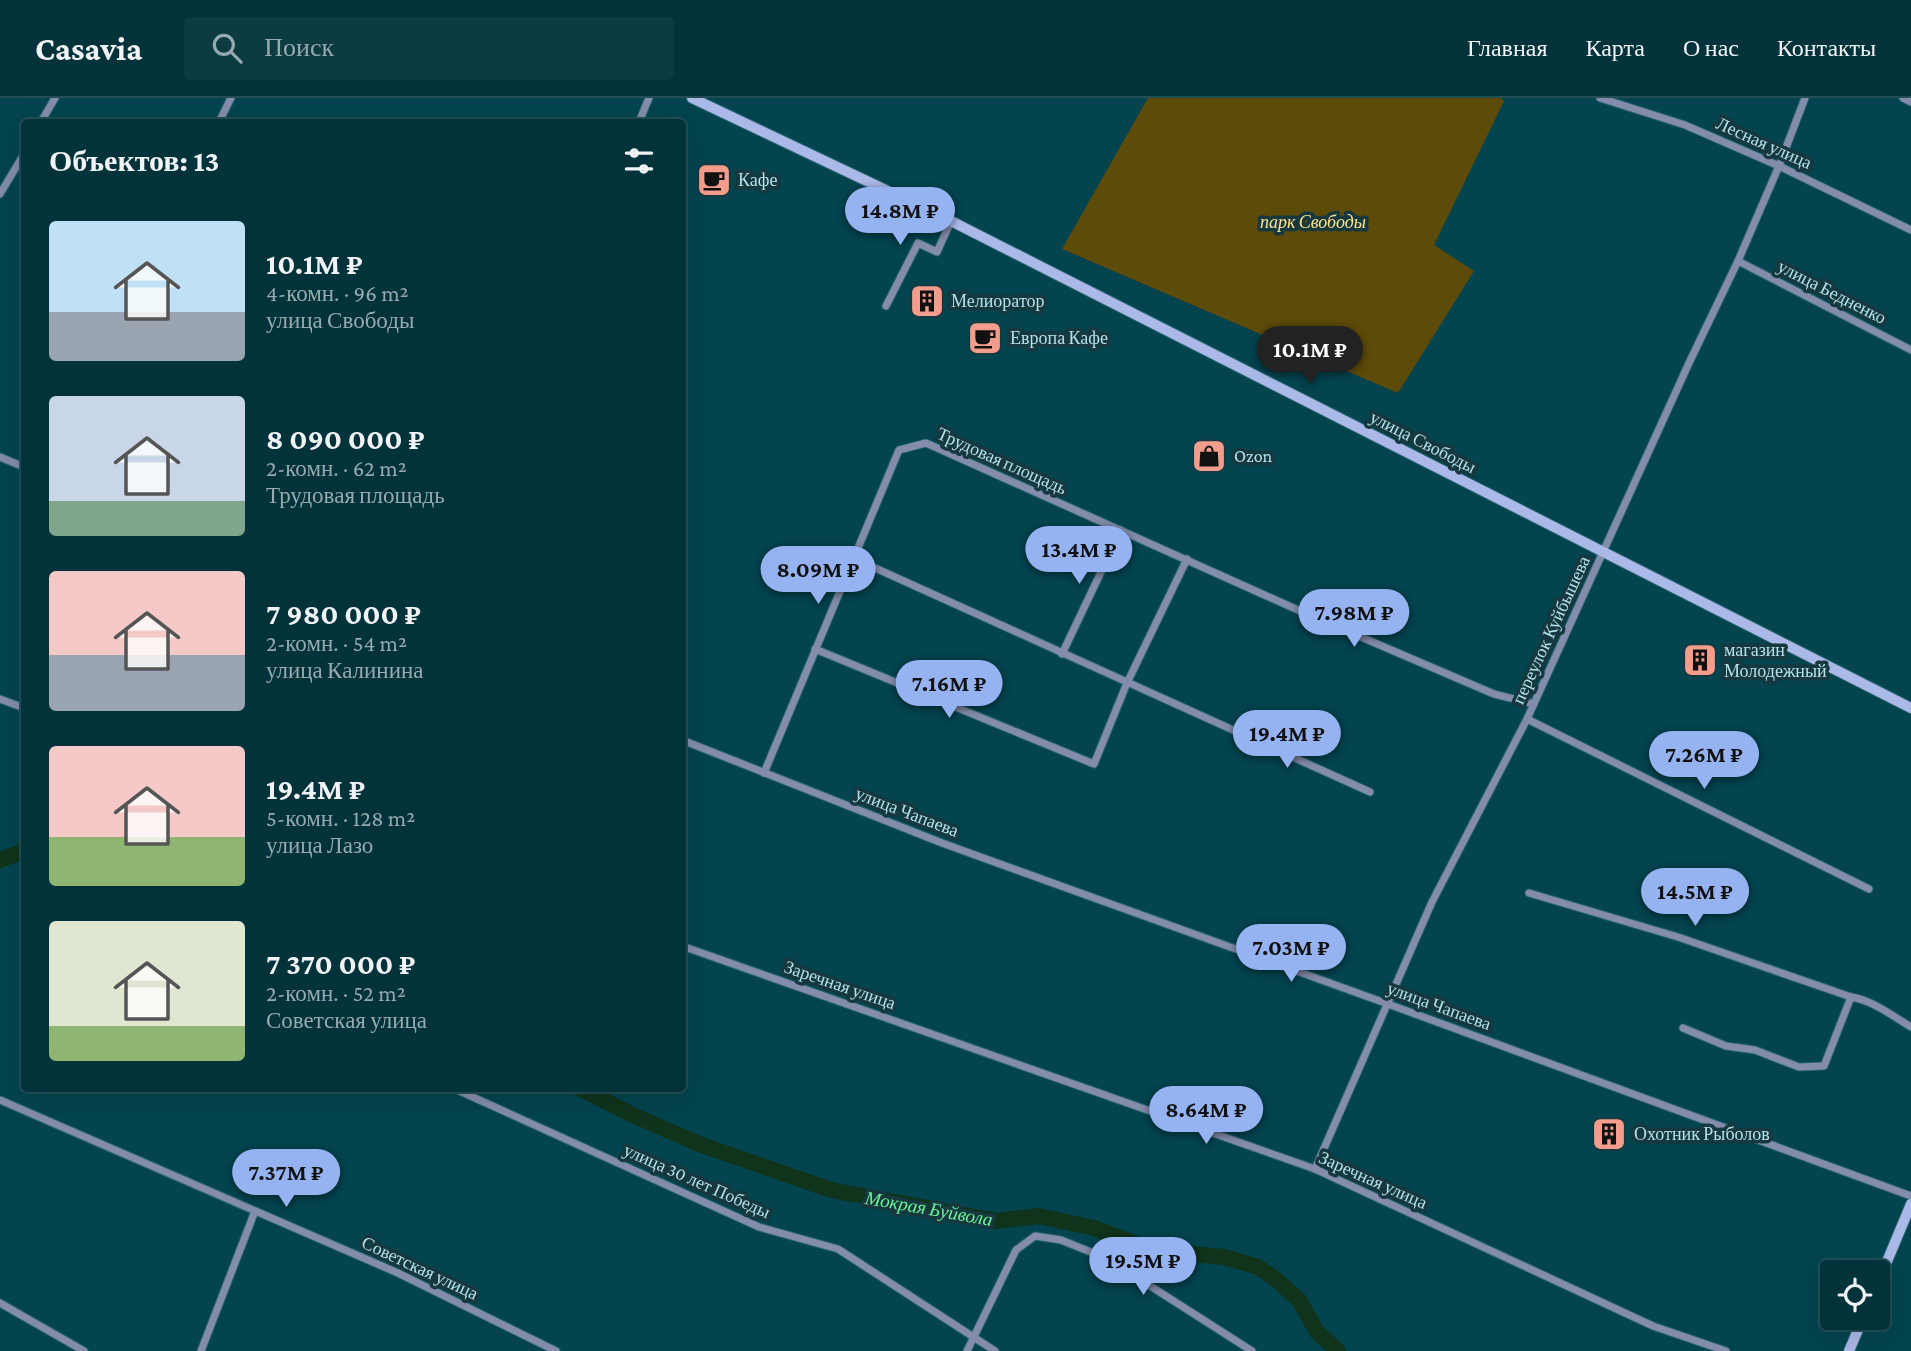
<!DOCTYPE html>
<html lang="ru">
<head>
<meta charset="utf-8">
<style>
  :root { --surface:#02333b; --page:#0c3b42; --text:#f1f3f6; --muted:#96aaaf; --line:#234e55; --accent:#95b2f1 }
  body { margin:0; font-family:"Crimson Pro",serif; background:var(--page); color:var(--text); height:100vh; display:flex; flex-direction:column; font-size:26px; white-space:nowrap }
  * { box-sizing:border-box; margin:0 }
  p { font-size:23px; color:var(--muted) }
  .icon { flex:none; width:38px; height:38px; fill:none; stroke:currentColor; stroke-width:2; stroke-linecap:round; stroke-linejoin:round }
  .map { position:relative; flex:1; overflow:hidden }
  .details { position:absolute; left:21px; top:21px; width:665px; height:973px; display:flex; flex-direction:column; background:var(--surface); border-radius:7px; box-shadow:0 7px 28px #0002,0 0 0 2px var(--line) }
  .details>* { flex:none }
  .buttons { position:absolute; left:1820px; top:1162px; display:grid; gap:14px }
  .buttons a { display:grid; place-items:center; width:70px; height:70px; border-radius:7px; background:var(--surface); box-shadow:0 7px 28px #0002,0 0 0 2px var(--line); font-size:35px }
  .price { position:absolute; translate:-50% -60px; padding:0 16px; border-radius:24px; background:var(--accent); color:#111; font-size:23px; line-height:46px; filter:drop-shadow(0 2px 4px #0008) }
  .price::after { content:''; position:absolute; left:50%; top:42px; width:21px; height:16px; margin-left:-10px; background:inherit; clip-path:polygon(0 0,100% 0,50% 100%) }
  .price.selected { background:#222; color:#fff }
  ul { padding:0; list-style:none }
  li { display:flex; align-items:center; gap:21px; height:175px; padding:0 28px }
  li span { display:grid; place-items:center; flex:none; width:196px; height:140px; border-radius:7px; color:#555 }
  li>.icon { margin-inline-start:auto }
  span .icon { width:84px; height:84px; fill:#fffc; stroke-width:1 }
  li b { font-size:30px }
  h2 { display:flex; justify-content:space-between; align-items:center; height:84px; padding:0 28px; font-size:30px }
  header { display:flex; align-items:center; gap:42px; box-sizing:border-box; height:98px; padding:0 35px; background:var(--surface); border-bottom:2px solid var(--line) }
  header strong { font-size:33px }
  nav { display:flex; gap:38px; margin-inline-start:auto; font-size:24px }
  .search { width:490px; height:63px; background:var(--page); display:flex; align-items:center; gap:18px; box-sizing:border-box; padding:0 24px; border-radius:7px; color:var(--muted); font-size:26px }
  .map>svg:first-child { display:block }
  .green { fill:#5d4b0a }
  .lines { fill:none; stroke-linecap:round; stroke-linejoin:round }
  .river { stroke:#0f331b; stroke-width:16 }
  .minor-casing { stroke:#26636e; stroke-width:9 }
  .secondary-casing { stroke:#26636e; stroke-width:12 }
  .minor { stroke:#838caa; stroke-width:7 }
  .secondary { stroke:#abb9e8; stroke-width:10 }
  .labels { text-anchor:middle; stroke-width:7; stroke-linejoin:round; paint-order:stroke }
  .street-label { font-size:18px; fill:#b2e1eb; stroke:#16383e }
  .poi-label { font-size:18px; fill:#b2e1eb; stroke:#16383e; text-anchor:start }
  .park-label { font-size:18px; font-style:italic; fill:#fde18c; stroke:#16383e }
  .water-label { font-size:19px; font-style:italic; fill:#66f595; stroke:#16383e }
</style>
</head>
<body>
<header>
<strong>Casavia</strong>
<div class="search"><svg class="icon" aria-label="search" viewBox="0 0 24 24"><circle cx="10" cy="10" r="6"/><path d="M15 15l6 6"/></svg>Поиск</div>
<nav><a>Главная</a><a>Карта</a><a>О нас</a><a>Контакты</a></nav>
</header>
<div class="map">
<svg width="1911" height="1253" viewBox="0 0 1911 1253">
  <rect width="100%" height="100%" fill="#03444f"/>
  <path class="green" d="M 1148,0 L 1501,0 L 1504,3 L 1434,147 L 1474,173 L 1398,295 L 1062,151 Z"/>
  <g class="lines">
    <g class="river">
      <path d="M 0,762 L 24,753"/>
      <path d="M 580,990 L 635,1018 L 699,1046 L 831,1092 L 997,1123 L 1039,1118 L 1094,1130 L 1152,1152 L 1224,1159 L 1258,1169 L 1277,1182 L 1299,1202 L 1317,1234 L 1338,1253"/>
    </g>
    <g class="minor-casing">
      <g id="minor">
        <path d="M 1600,0 L 1685,27 L 1779,68 L 1911,132"/>
        <path d="M 1903,0 L 1911,4"/>
        <path d="M 41,24 L 55,0"/>
        <path d="M 219,24 L 231,0"/>
        <path d="M 639,24 L 649,0"/>
        <path d="M 0,96 L 24,56"/>
        <path d="M 1738,163 L 1911,252"/>
        <path d="M 886,208 L 918,145 L 937,154 L 951,123"/>
        <path d="M 0,359 L 24,369"/>
        <path d="M 853,460 L 1370,694"/>
        <path d="M 815,551 L 1094,666 L 1127,585 L 1187,461"/>
        <path d="M 1062,556 L 1121,432"/>
        <path d="M 0,601 L 24,610"/>
        <path d="M 1527,621 L 1869,791"/>
        <path d="M 682,642 L 942,745 L 1388,906 L 1911,1098"/>
        <path d="M 764,675 L 899,352 L 926,345 L 1298,512 L 1494,596 L 1534,606"/>
        <path d="M 1529,795 L 1678,839 L 1851,899"/>
        <path d="M 682,848 L 1315,1071 L 1653,1228 L 1726,1253"/>
        <path d="M 1683,930 L 1726,948 L 1755,952 L 1799,969 L 1824,968 L 1851,899 C 1874,903 1891,917 1911,929"/>
        <path d="M 453,990 L 759,1129 L 838,1151 L 995,1253"/>
        <path d="M 0,1002 L 398,1175 L 556,1253"/>
        <path d="M 1315,1071 L 1432,804 L 1527,621 L 1689,265 L 1738,163 L 1779,68 L 1805,0"/>
        <path d="M 0,1205 L 84,1253"/>
        <path d="M 201,1253 L 255,1113"/>
        <path d="M 967,1253 L 1016,1152 L 1035,1138 L 1061,1142 L 1108,1161 L 1252,1253"/>
      </g>
    </g>
    <g class="secondary-casing">
      <g id="secondary">
        <path d="M 692,0 L 951,123 L 1911,610"/>
        <path d="M 1878,1185 L 1911,1106"/>
        <path d="M 1849,1253 L 1863,1220"/>
      </g>
    </g>
    <use href="#minor" class="minor"/>
    <use href="#secondary" class="secondary"/>
  </g>
  <defs>
    <g id="cafe-square" transform="scale(1.75)"><rect x="-9" y="-9" width="18" height="18" rx="4" fill="#f49d8c" stroke="#16383e"/><path d="M-5.5-4.5H6V0H3Q3 3.5 0 3.5H-2.5Q-5.5 3.5-5.5 0ZM3-3.2v2h1.7v-2ZM-6 4.5H4V6H-6Z" fill="#111"/></g>
    <g id="building-square" transform="scale(1.75)"><rect x="-9" y="-9" width="18" height="18" rx="4" fill="#f49d8c" stroke="#16383e"/><path d="M-4-6H4V6H1V3H-1V6H-4ZM-2.5-4.3h1.7v1.8h-1.7ZM.8-4.3h1.7v1.8H.8ZM-2.5-1h1.7V.8h-1.7ZM.8-1h1.7V.8H.8Z" fill="#111"/></g>
    <g id="shop-square" transform="scale(1.75)"><rect x="-9" y="-9" width="18" height="18" rx="4" fill="#f49d8c" stroke="#16383e"/><path d="M-5-2.5h2.3a2.7 3.5 0 0 1 5.4 0H5L5.5 6h-11ZM-1.5-2.5h3a1.5 2.3 0 0 0-3 0Z" fill="#111"/></g>
  </defs>
  <g fill-rule="evenodd">
    <use href="#cafe-square" x="714" y="82"/>
    <use href="#building-square" x="927" y="203"/>
    <use href="#cafe-square" x="985" y="240"/>
    <use href="#shop-square" x="1209" y="358"/>
    <use href="#building-square" x="1700" y="562"/>
    <use href="#building-square" x="1609" y="1036"/>
  </g>
  <g class="labels">
    <g class="street-label">
      <text transform="translate(1764 45) rotate(24)" y="6">Лесная улица</text>
      <text transform="translate(1832 194) rotate(27)" y="6">улица Бедненко</text>
      <text transform="translate(1423 344) rotate(27)" y="6">улица Свободы</text>
      <text transform="translate(1002 363) rotate(24)" y="6">Трудовая площадь</text>
      <text transform="translate(1551 532) rotate(-65)" y="6">переулок Куйбышева</text>
      <text transform="translate(907 714) rotate(21)" y="6">улица Чапаева</text>
      <text transform="translate(840 887) rotate(19)" y="6">Заречная улица</text>
      <text transform="translate(1439 908) rotate(20)" y="6">улица Чапаева</text>
      <text transform="translate(1373 1082) rotate(24)" y="6">Заречная улица</text>
      <text transform="translate(697 1083) rotate(24)" y="6">улица 30 лет Победы</text>
      <text transform="translate(420 1170) rotate(25)" y="6">Советская улица</text>
    </g>
    <g class="poi-label">
      <text x="738" y="88">Кафе</text>
      <text x="951" y="209">Мелиоратор</text>
      <text x="1010" y="246">Европа Кафе</text>
      <text x="1234" y="364">Ozon</text>
      <text x="1724" y="558">магазин<tspan x="1724" dy="21">Молодежный</tspan></text>
      <text x="1634" y="1042">Охотник Рыболов</text>
    </g>
    <g class="park-label">
      <text x="1313" y="130">парк Свободы</text>
    </g>
    <g class="water-label">
      <text transform="translate(929 1110) rotate(10)" y="7">Мокрая Буйвола</text>
    </g>
  </g>
</svg>
<div class="buttons">
<a><svg class="icon" aria-label="locate" viewBox="0 0 24 24"><circle cx="12" cy="12" r="6"/><path d="M12 2v4M12 18v4M2 12h4M18 12h4"/></svg></a>
</div>
<b class="price" style="left:900px;top:149px">14.8M ₽</b>
<b class="price selected" style="left:1310px;top:288px">10.1M ₽</b>
<b class="price" style="left:1079px;top:488px">13.4M ₽</b>
<b class="price" style="left:818px;top:508px">8.09M ₽</b>
<b class="price" style="left:1354px;top:551px">7.98M ₽</b>
<b class="price" style="left:949px;top:622px">7.16M ₽</b>
<b class="price" style="left:1287px;top:672px">19.4M ₽</b>
<b class="price" style="left:1704px;top:693px">7.26M ₽</b>
<b class="price" style="left:1695px;top:830px">14.5M ₽</b>
<b class="price" style="left:1291px;top:886px">7.03M ₽</b>
<b class="price" style="left:1206px;top:1048px">8.64M ₽</b>
<b class="price" style="left:286px;top:1111px">7.37M ₽</b>
<b class="price" style="left:1143px;top:1199px">19.5M ₽</b>
<section class="details">
<h2>Объектов: 13<svg class="icon" aria-label="filters" viewBox="0 0 24 24"><path d="M4 7h16M4 17h16"/><circle cx="9" cy="7" r="2"/><circle cx="15" cy="17" r="2"/></svg></h2>
<ul>
<li><span style="background:linear-gradient(#bfe0f5 65%,#9aa5b1 0)"><svg class="icon" aria-label="home" viewBox="0 0 24 24"><path d="M3 11l9-7 9 7M6 9v11h12V9"/></svg></span><div><b>10.1M ₽</b><p>4-комн. · 96 m²</p><p>улица Свободы</p></div></li>
<li><span style="background:linear-gradient(#c9d6e8 75%,#7fa58c 0)"><svg class="icon" aria-label="home" viewBox="0 0 24 24"><path d="M3 11l9-7 9 7M6 9v11h12V9"/></svg></span><div><b>8 090 000 ₽</b><p>2-комн. · 62 m²</p><p>Трудовая площадь</p></div></li>
<li><span style="background:linear-gradient(#f6c9c9 60%,#9aa5b1 0)"><svg class="icon" aria-label="home" viewBox="0 0 24 24"><path d="M3 11l9-7 9 7M6 9v11h12V9"/></svg></span><div><b>7 980 000 ₽</b><p>2-комн. · 54 m²</p><p>улица Калинина</p></div></li>
<li><span style="background:linear-gradient(#f6c9c9 65%,#8fb573 0)"><svg class="icon" aria-label="home" viewBox="0 0 24 24"><path d="M3 11l9-7 9 7M6 9v11h12V9"/></svg></span><div><b>19.4M ₽</b><p>5-комн. · 128 m²</p><p>улица Лазо</p></div></li>
<li><span style="background:linear-gradient(#dfe7d0 75%,#8fb573 0)"><svg class="icon" aria-label="home" viewBox="0 0 24 24"><path d="M3 11l9-7 9 7M6 9v11h12V9"/></svg></span><div><b>7 370 000 ₽</b><p>2-комн. · 52 m²</p><p>Советская улица</p></div></li>
</ul>
</section>
</div>
</body>
</html>
